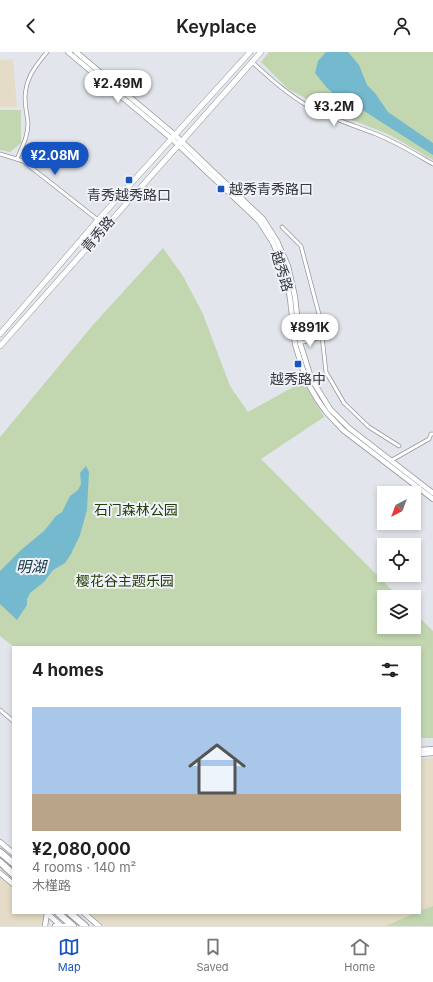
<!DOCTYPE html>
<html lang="en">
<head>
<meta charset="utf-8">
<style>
  :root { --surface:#fff; --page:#f2f2f2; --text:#202124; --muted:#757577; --line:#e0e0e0; --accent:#1655c1 }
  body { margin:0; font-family:Inter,"Noto Sans SC",sans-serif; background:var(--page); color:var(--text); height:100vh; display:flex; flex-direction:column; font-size:15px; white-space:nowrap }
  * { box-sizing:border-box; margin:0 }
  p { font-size:13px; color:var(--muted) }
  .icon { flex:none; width:22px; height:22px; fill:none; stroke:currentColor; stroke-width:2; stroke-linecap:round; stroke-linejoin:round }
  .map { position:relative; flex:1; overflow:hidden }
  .drawer { position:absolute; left:12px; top:594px; width:409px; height:268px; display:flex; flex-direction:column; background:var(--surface); border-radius:0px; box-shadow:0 2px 6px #0003 }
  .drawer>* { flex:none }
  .needle { width:26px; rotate:221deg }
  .controls { position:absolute; left:377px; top:434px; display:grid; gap:8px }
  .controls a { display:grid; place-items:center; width:44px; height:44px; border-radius:0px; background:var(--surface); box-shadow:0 2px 6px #0003; font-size:20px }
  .price { position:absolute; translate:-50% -34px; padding:0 9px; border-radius:14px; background:#fff; color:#222; font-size:13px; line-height:26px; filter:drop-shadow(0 1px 2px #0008) }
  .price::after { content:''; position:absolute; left:50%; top:24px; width:12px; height:9px; margin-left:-6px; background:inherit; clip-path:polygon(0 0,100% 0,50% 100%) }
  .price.on { background:var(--accent); color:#fff }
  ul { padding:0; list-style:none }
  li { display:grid; align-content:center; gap:8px; height:212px; padding:0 20px }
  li+li { border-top:1px solid var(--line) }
  li span { display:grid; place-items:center; height:124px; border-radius:0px; color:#555 }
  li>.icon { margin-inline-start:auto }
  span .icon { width:72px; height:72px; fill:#fffc; stroke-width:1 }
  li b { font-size:17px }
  h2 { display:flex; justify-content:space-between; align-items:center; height:48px; padding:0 20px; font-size:17px }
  header { display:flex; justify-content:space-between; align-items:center; height:52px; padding:0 20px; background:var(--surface); font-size:18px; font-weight:600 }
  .menu { display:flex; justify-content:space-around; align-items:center; height:56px; border-top:1px solid var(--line); background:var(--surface); font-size:11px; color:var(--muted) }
  .menu a { display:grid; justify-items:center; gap:2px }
  .menu .on { color:var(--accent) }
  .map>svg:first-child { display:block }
  .commercial { fill:#e4dcc6 }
  .green { fill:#c2d7b0 }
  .water { fill:#75b9ce }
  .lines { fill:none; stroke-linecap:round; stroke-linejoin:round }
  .street-casing { stroke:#94979d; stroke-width:4.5 }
  .secondary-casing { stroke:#94979d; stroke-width:6 }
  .primary-casing { stroke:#94979d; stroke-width:6 }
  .highway-casing { stroke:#94979d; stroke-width:8 }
  .street { stroke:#fff; stroke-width:3 }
  .secondary { stroke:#fff; stroke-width:4.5 }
  .primary { stroke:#fff; stroke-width:5 }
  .highway { stroke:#fff; stroke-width:6 }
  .poi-dot { fill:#1655c1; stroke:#eff3f9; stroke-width:1.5 }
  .labels { text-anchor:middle; stroke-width:4; stroke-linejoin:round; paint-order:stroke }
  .poi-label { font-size:14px; fill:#36383a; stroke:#eff3f9 }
  .street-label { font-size:14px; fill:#36383a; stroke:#eff3f9 }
  .park-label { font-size:14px; fill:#263d05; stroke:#eff3f9 }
  .water-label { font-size:15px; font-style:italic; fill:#14353f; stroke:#eff3f9 }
</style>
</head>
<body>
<header><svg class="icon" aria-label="back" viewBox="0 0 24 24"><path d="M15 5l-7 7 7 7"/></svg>Keyplace<svg class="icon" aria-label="person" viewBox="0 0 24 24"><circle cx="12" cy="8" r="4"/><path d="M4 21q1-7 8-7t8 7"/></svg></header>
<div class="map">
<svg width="433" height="874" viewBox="0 0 433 874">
  <rect width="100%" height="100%" fill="#e2e6ec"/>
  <g class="commercial">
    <path d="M 13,7 L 17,55 L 0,55 L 0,8 Z"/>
    <path d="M 433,706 L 433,874 L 104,874 L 89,861 L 420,861 L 420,707 Z"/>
    <path d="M 0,824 L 13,834 L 13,861 L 43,861 L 45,867 L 40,874 L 0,874 Z"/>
  </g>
  <g class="green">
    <path d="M 269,0 L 433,0 L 433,108 L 390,83 L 330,59 L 288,37 L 261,10 Z"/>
    <path d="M 21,58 L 21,91 L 10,100 L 0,98 L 0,58 Z"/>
    <path d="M 163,196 L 183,224 L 203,262 L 230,334 L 248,360 L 304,329 L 324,365 L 261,407 L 399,545 L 384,545 L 384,575 L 414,575 L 414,560 L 433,579 L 433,686 L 420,686 L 420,595 L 14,595 L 0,584 L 0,385 L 92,274 Z"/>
    <path d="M 433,854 L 433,874 L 386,874 L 415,861 L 420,861 L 420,859 Z"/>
  </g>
  <g class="water">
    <path d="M 326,0 L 348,0 L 359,13 L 367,33 L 375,41 L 388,60 L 433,91 L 433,103 L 364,59 L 346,52 L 327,36 L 315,21 L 318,9 Z"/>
    <path d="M 86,414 L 89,420 L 87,458 L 80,483 L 71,502 L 65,511 L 53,518 L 44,530 L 30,541 L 27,547 L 27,553 L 17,568 L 0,552 L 0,519 L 21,498 L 44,479 L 56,464 L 62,460 L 70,444 L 78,438 L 81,432 L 80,421 Z"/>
  </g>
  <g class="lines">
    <g class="street-casing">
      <g id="street">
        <path d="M 252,10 C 270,26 287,42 308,54 C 329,66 353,73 376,82 C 396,90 414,101 433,112"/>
        <path d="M 0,102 L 23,109 L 98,168"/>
        <path d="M 17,107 C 22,95 28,85 28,71 C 27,60 23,49 26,37 C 28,23 38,11 47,0"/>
        <path d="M 282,175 L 301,194 L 320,266 L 326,320 L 344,351 L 369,375 L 399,394"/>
        <path d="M 299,291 L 322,285"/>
        <path d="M 392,408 L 429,387 L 431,382 L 433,382"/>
        <path d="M 0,658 L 13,669"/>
      </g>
    </g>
    <g class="secondary-casing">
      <g id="secondary">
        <path d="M 68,0 L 172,87 L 259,169 L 273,191 L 283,215 L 290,246 L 295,292 L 306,328 L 317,347 L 326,360 L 343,378 L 433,447"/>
        <path d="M 76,0 L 175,83 L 263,167 L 277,189 L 288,214 L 295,245 L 300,291 L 311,326 L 330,357 L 349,376 L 433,441"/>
        <path d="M 420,698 L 433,697"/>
        <path d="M 420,702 L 433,701"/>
        <path d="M 0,790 L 13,801"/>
        <path d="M 0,821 L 13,832"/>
        <path d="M 47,861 L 61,874"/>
        <path d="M 84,861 L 99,874"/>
        <path d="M 45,874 L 47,861"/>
        <path d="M 55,874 L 70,874"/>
      </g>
    </g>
    <g class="primary-casing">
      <g id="primary">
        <path d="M 0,282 L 98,168 L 250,0"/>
        <path d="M 0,294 L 261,0"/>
      </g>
    </g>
    <g class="highway-casing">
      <g id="highway">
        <path d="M 0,800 L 13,811"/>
        <path d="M 0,810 L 13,822"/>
        <path d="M 58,861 L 73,874"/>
        <path d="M 70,861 L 85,874"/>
      </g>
    </g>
    <use href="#street" class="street"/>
    <use href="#secondary" class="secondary"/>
    <use href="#primary" class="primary"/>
    <use href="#highway" class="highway"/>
  </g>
  <g class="poi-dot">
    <rect x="125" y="124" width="8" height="8" rx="2"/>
    <rect x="217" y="133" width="8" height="8" rx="2"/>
    <rect x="294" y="308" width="8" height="8" rx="2"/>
  </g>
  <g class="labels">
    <g class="poi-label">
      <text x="229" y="142" text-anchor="start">越秀青秀路口</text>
      <text x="129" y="148">青秀越秀路口</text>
      <text x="298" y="332">越秀路中</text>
    </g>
    <g class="street-label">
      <text transform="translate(98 182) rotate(-49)" y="5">青秀路</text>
      <text transform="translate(282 219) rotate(73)" y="5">越秀路</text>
    </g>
    <g class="park-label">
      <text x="136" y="463">石门森林公园</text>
      <text x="125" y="534">樱花谷主题乐园</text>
    </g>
    <g class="water-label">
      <text x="31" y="520">明湖</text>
    </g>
  </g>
</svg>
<div class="controls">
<a><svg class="needle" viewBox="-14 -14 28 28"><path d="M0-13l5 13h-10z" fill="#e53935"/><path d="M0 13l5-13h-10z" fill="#757577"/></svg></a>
<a><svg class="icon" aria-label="locate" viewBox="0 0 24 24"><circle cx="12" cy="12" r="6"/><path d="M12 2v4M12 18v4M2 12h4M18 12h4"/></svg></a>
<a><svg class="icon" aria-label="layers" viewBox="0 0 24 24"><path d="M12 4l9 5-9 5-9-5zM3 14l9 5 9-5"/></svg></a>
</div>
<b class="price" style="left:118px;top:52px">¥2.49M</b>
<b class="price" style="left:334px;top:75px">¥3.2M</b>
<b class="price on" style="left:55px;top:124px">¥2.08M</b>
<b class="price" style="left:310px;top:296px">¥891K</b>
<section class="drawer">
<h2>4 homes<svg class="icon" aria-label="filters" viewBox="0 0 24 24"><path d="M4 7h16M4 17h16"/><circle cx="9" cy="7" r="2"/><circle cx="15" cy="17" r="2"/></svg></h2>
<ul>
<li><span style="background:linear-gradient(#a9c7e8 70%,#b9a48a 0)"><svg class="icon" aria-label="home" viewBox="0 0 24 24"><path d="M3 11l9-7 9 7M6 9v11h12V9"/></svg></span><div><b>¥2,080,000</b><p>4 rooms · 140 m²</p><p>木槿路</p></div></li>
</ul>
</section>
</div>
<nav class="menu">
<a class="on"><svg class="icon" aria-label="map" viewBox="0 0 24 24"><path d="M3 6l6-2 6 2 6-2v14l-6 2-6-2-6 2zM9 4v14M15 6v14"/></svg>Map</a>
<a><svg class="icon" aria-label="saved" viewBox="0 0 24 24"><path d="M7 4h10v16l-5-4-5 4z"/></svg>Saved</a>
<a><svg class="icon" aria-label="home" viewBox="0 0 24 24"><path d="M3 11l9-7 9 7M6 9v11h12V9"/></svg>Home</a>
</nav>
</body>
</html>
